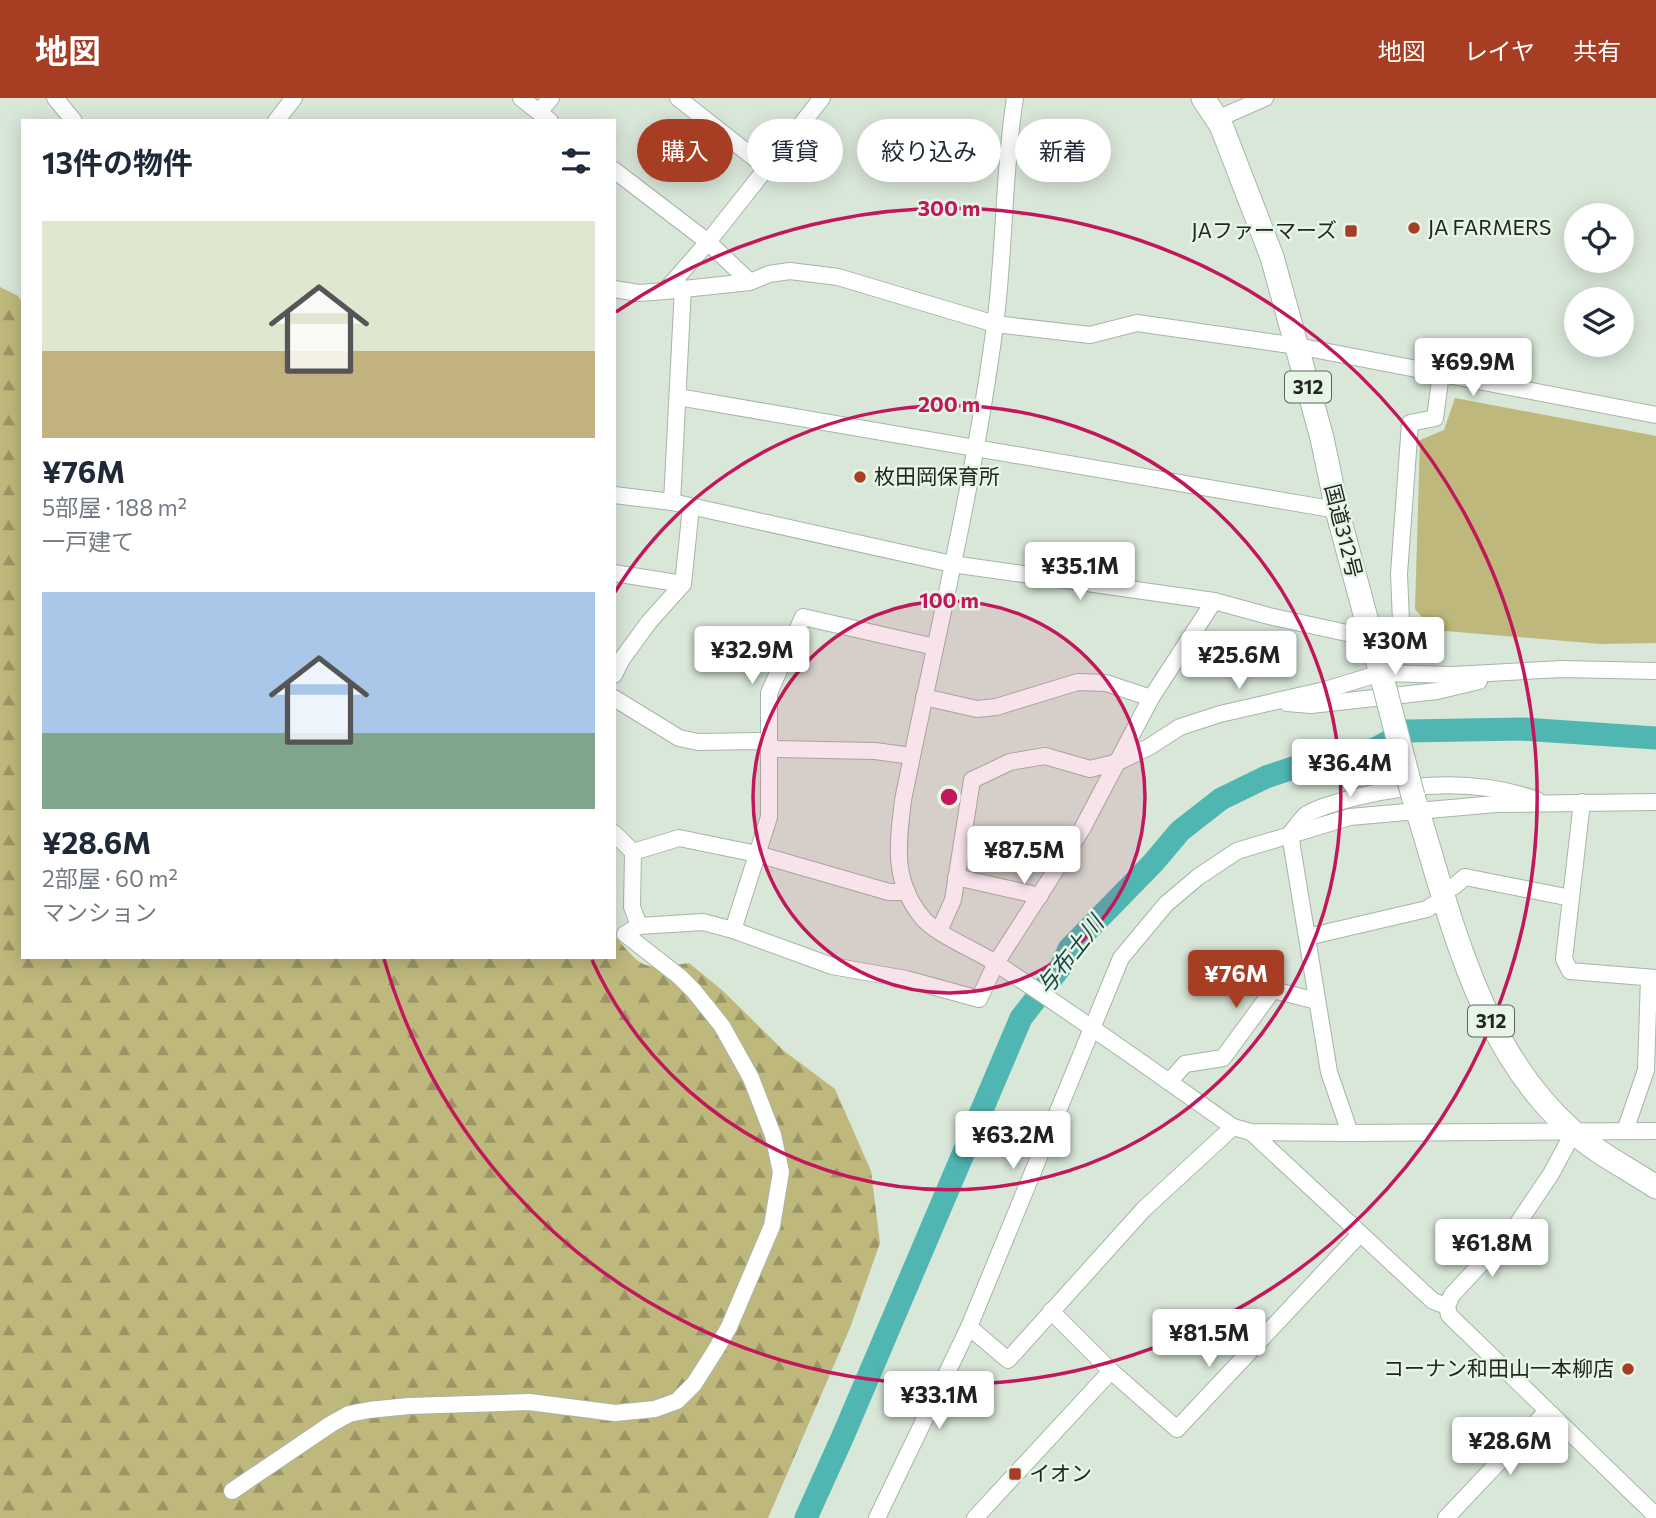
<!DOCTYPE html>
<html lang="ja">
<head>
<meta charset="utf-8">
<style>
  :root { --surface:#fff; --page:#f2f2f3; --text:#1f2937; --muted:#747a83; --accent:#a73e23 }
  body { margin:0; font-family:Commissioner,"Noto Sans JP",sans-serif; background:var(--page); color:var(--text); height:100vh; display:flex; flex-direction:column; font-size:26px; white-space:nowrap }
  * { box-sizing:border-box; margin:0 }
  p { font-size:23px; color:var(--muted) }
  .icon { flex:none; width:38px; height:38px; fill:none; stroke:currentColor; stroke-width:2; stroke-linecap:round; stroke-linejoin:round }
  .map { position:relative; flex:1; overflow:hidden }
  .side { position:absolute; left:21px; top:21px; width:595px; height:840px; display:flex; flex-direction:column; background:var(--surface); border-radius:0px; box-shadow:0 4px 18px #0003 }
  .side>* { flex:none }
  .top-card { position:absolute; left:637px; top:21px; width:665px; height:63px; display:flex; gap:14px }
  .buttons { position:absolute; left:1564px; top:105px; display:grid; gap:14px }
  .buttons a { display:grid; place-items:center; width:70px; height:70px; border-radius:50%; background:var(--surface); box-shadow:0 4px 18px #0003; font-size:35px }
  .price { position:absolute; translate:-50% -60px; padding:0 16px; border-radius:7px; background:#fff; color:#222; font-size:23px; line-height:46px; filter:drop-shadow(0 2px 4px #0008) }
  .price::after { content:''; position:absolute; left:50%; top:42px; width:21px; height:16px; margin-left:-10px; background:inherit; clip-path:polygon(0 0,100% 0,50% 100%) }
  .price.current { background:var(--accent); color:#fff }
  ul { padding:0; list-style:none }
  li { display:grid; align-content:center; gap:14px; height:371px; padding:0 21px }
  li span { display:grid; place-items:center; height:217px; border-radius:0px; color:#555 }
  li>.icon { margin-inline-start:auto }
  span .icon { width:126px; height:126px; fill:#fffc; stroke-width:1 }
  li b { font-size:30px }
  h2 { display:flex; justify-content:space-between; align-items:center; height:84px; padding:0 21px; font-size:30px }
  .chip { padding:0 24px; border-radius:32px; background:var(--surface); box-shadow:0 4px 18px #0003; font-size:24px; line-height:63px }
  .chip.current { background:var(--accent); color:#fff }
  header { display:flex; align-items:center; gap:42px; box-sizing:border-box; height:98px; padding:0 35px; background:var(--accent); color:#fff }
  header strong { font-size:33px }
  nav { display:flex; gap:38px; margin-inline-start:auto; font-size:24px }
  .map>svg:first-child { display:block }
  .forest { fill:url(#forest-firs) }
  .pitch { fill:#bfb87d }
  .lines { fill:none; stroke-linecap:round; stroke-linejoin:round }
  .river { stroke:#50b6b2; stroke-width:23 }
  .minor-casing { stroke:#a6b5a7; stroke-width:18 }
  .highway-casing { stroke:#a6b5a7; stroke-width:25 }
  .minor { stroke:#fff; stroke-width:16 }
  .highway { stroke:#fff; stroke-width:23 }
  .highway-bridge-casing { stroke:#a6b5a7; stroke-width:25; stroke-linecap:butt }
  .highway-bridge { stroke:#fff; stroke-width:23 }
  .ring { fill:none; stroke:#c2185b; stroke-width:3.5 }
  .poi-dot { fill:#a73e23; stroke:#e6f5e6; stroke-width:2.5 }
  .labels { text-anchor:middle; stroke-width:5; stroke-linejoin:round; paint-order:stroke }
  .shield { fill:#e6f5e6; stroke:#5c645c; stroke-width:2 }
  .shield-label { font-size:19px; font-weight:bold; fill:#212621 }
  .poi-label { font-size:21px; fill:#212621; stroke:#e6f5e6; text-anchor:start }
  .street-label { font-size:21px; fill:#212621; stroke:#e6f5e6 }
  .water-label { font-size:23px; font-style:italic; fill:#1a4846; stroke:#e6f5e6 }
  .centre { fill:#c2185b; stroke:#e6f5e6; stroke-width:3.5 }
  .ring-label { font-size:21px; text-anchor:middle; font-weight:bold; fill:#c2185b; stroke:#e6f5e6; stroke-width:5; stroke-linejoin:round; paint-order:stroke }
</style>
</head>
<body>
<header>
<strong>地図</strong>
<nav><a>地図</a><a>レイヤ</a><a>共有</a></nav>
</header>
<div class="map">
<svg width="1656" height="1420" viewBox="0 0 1656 1420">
  <defs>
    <pattern id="forest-firs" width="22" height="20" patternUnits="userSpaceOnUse" patternTransform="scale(1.75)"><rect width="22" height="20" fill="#bfb87d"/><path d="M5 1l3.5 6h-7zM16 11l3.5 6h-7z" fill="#9b9566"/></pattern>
  </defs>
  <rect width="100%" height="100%" fill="#d9e7d9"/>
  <path class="forest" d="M 0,189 L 18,198 L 23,207 L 23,859 L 614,859 L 614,837 C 644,872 642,872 689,865 L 722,892 L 784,953 L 835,991 L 871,1073 L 880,1145 L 850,1230 L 768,1420 L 0,1420 Z"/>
  <path class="pitch" d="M 1455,300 L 1656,338 L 1656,545 L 1601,546 L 1433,532 L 1415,511 L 1420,342 L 1444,332 Z"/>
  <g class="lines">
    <path class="river" d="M 806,1420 L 843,1338 L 1021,920 L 1062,867 L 1069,851 L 1153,765 L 1180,733 L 1221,701 L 1266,679 L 1311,664 L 1375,651 L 1407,633 L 1522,631 L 1656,640"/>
    <g class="minor-casing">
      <g id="minor">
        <path d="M 55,0 L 74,23"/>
        <path d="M 521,0 L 550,23"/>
        <path d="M 678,0 L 767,70"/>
        <path d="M 1015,0 C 1003,75 1005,152 995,227 C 974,387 935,544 903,702 C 898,746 892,781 921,818 C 934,836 978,853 997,866 C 1077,918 1155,974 1233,1029 L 1251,1034 L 1350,1035 L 1656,1033"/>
        <path d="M 539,14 L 551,0"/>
        <path d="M 1217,21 L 1265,0"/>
        <path d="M 276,23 L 294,0"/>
        <path d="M 614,72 L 708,144 L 750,184"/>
        <path d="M 614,191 L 639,195 L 665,193 L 750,184 L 769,176 L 790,173 L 838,179 L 995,226 L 1090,237 L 1137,225 L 1297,248 L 1656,317"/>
        <path d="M 665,193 L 708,144 L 822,0"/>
        <path d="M 678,299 L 1337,412"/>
        <path d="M 614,397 L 672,404 L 952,466 L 1214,503 L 1269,518 L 1402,547 L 1399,476 L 1410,325 L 1435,320 L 1441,275"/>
        <path d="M 672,404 L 683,190"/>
        <path d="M 614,475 L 683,486"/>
        <path d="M 614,577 L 622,561 L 649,524 L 683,486 L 691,409"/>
        <path d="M 924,599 L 977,611 L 996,609 L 1078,584 L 1106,585 L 1151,600"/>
        <path d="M 614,600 L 679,640 L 698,644 L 757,643 L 777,651 L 875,653 L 912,658"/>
        <path d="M 1287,605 L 1311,607 L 1437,593 L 1479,583"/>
        <path d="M 1582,704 L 1564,861 L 1570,873 L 1656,880"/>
        <path d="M 614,735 L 633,754 L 632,809 L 639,828"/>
        <path d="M 633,754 L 679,740 L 757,756 L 889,794 L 907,794"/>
        <path d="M 956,779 L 1040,798"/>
        <path d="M 1453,789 L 1465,779 L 1571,800"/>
        <path d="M 733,832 L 769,719 L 769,595 L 803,519 L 935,549"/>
        <path d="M 939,833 L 953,802 L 972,682 L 1010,664 L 1045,658 L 1090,671 L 1118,664 L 1149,649 L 1180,629 L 1220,616 L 1325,592 L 1381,575 L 1453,577 L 1562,571 L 1656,573"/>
        <path d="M 1307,839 L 1427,811 L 1433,807"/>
        <path d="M 1169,984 L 1185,966 L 1223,960 L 1273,892 L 1317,903"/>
        <path d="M 1625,1033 L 1646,972 L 1649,880"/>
        <path d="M 1251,1034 L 1433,1203 L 1447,1208"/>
        <path d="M 1350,1035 L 1329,974 L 1290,736 C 1295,730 1301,721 1307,716 C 1321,708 1338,704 1353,700 C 1413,685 1479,681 1537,702"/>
        <path d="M 1573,1035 L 1551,1076 L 1516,1128 L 1452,1197 L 1447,1208 L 1449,1217 L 1656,1418"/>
        <path d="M 1051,1213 L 1111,1273 L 1177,1331 L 1360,1136"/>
        <path d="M 969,1229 L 1008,1262 L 1144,1111 L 1233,1029"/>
        <path d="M 232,1393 L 331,1326 L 349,1316 L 369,1312 L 409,1308 L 529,1304 L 615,1315 L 655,1311 L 677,1303 L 694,1286 L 715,1253 L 729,1229 L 772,1128 L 781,1074 L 773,1037 L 751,980 L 722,928 L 694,893 L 680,879 L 625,836 L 639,828 L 703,824 L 733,832 L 832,868 L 906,881 L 979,901 L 996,865 L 1082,731 L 1151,600 L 1214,503"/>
        <path d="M 877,1420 L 969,1229 L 1121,860 L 1166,806 L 1198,779 L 1237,753 L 1350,719 L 1496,706 L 1656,704"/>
        <path d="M 975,1420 L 1111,1273"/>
        <path d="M 1446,1420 L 1547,1313"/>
      </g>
    </g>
    <g class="highway-casing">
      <g id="highway">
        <path d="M 1203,0 L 1221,27 L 1272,159 L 1322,340 L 1337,412 L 1384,587"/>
        <path d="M 1413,698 C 1450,815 1476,947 1571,1032 C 1595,1054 1629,1071 1656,1089"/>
      </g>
    </g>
    <use href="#minor" class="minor"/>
    <use href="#highway" class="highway"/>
    <g class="highway-bridge-casing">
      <path id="highway-bridge" d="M 1384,587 L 1413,698"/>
    </g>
    <use href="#highway-bridge" class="highway-bridge"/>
  </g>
  <circle cx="949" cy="699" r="196" fill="#c2185b" fill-opacity=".12"/>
  <g class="ring">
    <circle cx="949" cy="699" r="196"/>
    <path d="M615 494A392 392 0 1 1 592 862"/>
    <path d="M616 214A588 588 0 1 1 384 861"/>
  </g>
  <g class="poi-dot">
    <circle cx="1414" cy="130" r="7"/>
    <rect x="1344" y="126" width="14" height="14" rx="3.5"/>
    <circle cx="860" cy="379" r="7"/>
    <circle cx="1628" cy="1271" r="7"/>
    <rect x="1008" y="1369" width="14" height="14" rx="3.5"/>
  </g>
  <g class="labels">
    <g class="shield">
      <rect x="1285" y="273.5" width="46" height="31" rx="5"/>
      <rect x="1468" y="907.5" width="46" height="31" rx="5"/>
    </g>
    <g class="shield-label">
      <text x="1308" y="296">312</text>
      <text x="1491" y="930">312</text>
    </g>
    <g class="poi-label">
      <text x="1428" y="137">JA FARMERS</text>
      <text x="1337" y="140" text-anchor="end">JAファーマーズ</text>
      <text x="874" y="386">枚田岡保育所</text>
      <text x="1614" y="1278" text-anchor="end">コーナン和田山一本柳店</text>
      <text x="1029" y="1383">イオン</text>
    </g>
    <g class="street-label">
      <text transform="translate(1343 433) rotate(76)" y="7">国道312号</text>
    </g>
    <g class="water-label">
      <text transform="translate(1070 857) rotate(-52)" y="8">与布土川</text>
    </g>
  </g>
  <circle cx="949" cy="699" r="10" class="centre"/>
  <g class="ring-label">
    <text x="949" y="118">300 m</text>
    <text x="949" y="314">200 m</text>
    <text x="949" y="510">100 m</text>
  </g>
</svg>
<div class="buttons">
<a><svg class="icon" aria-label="locate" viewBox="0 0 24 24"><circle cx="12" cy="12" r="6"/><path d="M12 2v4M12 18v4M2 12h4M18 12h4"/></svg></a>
<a><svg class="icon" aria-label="layers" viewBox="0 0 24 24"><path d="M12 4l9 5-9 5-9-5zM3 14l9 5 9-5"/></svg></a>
</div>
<b class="price" style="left:1473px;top:300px">¥69.9M</b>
<b class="price" style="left:1080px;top:504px">¥35.1M</b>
<b class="price" style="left:1395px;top:579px">¥30M</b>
<b class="price" style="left:752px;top:588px">¥32.9M</b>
<b class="price" style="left:1239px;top:593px">¥25.6M</b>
<b class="price" style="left:1350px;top:701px">¥36.4M</b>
<b class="price" style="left:1024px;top:788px">¥87.5M</b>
<b class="price current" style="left:1236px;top:912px">¥76M</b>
<b class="price" style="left:1013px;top:1073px">¥63.2M</b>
<b class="price" style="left:1492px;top:1181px">¥61.8M</b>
<b class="price" style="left:1209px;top:1271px">¥81.5M</b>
<b class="price" style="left:939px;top:1333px">¥33.1M</b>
<b class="price" style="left:1510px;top:1379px">¥28.6M</b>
<div class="top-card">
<a class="chip current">購入</a>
<a class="chip">賃貸</a>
<a class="chip">絞り込み</a>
<a class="chip">新着</a>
</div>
<section class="side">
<h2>13件の物件<svg class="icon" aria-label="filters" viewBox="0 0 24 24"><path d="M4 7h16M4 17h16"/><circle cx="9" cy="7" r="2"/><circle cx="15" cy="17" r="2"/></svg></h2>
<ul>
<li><span style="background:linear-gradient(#dfe7d0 60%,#c2b280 0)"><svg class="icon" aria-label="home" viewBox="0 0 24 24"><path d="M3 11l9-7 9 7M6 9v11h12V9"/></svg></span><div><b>¥76M</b><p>5部屋 · 188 m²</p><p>一戸建て</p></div></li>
<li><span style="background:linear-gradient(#a9c7e8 65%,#7fa58c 0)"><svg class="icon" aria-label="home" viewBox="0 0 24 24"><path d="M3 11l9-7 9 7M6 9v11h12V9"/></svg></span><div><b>¥28.6M</b><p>2部屋 · 60 m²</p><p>マンション</p></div></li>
</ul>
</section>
</div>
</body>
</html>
